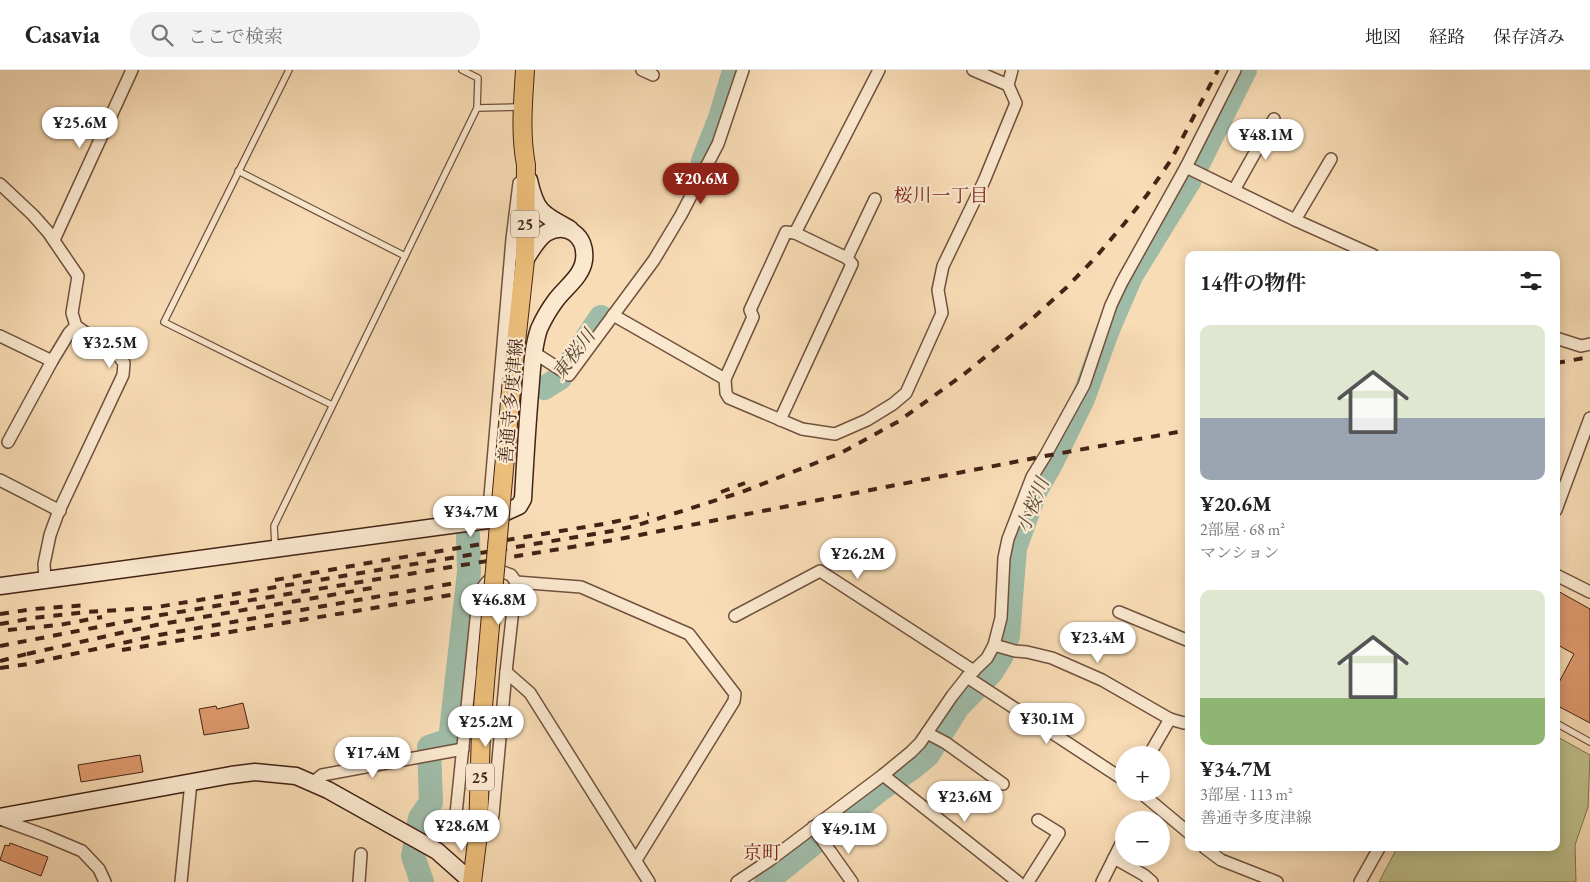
<!DOCTYPE html>
<html lang="ja">
<head>
<meta charset="utf-8">
<style>
  :root { --surface:#fff; --page:#f2f2f2; --text:#222; --muted:#767676; --line:#e0e0e0; --accent:#8f2418 }
  body { margin:0; font-family:"EB Garamond","Noto Serif JP",serif; background:var(--page); color:var(--text); height:100vh; display:flex; flex-direction:column; font-size:19px; white-space:nowrap }
  * { box-sizing:border-box; margin:0 }
  p { font-size:16px; color:var(--muted) }
  .icon { flex:none; width:28px; height:28px; fill:none; stroke:currentColor; stroke-width:2; stroke-linecap:round; stroke-linejoin:round }
  .map { position:relative; flex:1; overflow:hidden }
  .drawer { position:absolute; left:1185px; top:181px; width:375px; height:600px; display:flex; flex-direction:column; background:var(--surface); border-radius:10px; box-shadow:0 2px 12px #0003 }
  .drawer>* { flex:none }
  .tools { position:absolute; left:1115px; top:676px; display:grid; gap:10px }
  .tools a { display:grid; place-items:center; width:55px; height:55px; border-radius:50%; background:var(--surface); box-shadow:0 2px 12px #0003; font-size:25px }
  .price { position:absolute; translate:-50% -42px; padding:0 11px; border-radius:18px; background:#fff; color:#222; font-size:16px; line-height:32px; filter:drop-shadow(0 1px 2px #0008) }
  .price::after { content:''; position:absolute; left:50%; top:30px; width:15px; height:11px; margin-left:-8px; background:inherit; clip-path:polygon(0 0,100% 0,50% 100%) }
  .price.active { background:var(--accent); color:#fff }
  ul { padding:0; list-style:none }
  li { display:grid; align-content:center; gap:10px; height:265px; padding:0 15px }
  li span { display:grid; place-items:center; height:155px; border-radius:10px; color:#555 }
  li>.icon { margin-inline-start:auto }
  span .icon { width:90px; height:90px; fill:#fffc; stroke-width:1 }
  li b { font-size:21px }
  h2 { display:flex; justify-content:space-between; align-items:center; height:60px; padding:0 15px; font-size:21px }
  header { display:flex; align-items:center; gap:30px; box-sizing:border-box; height:70px; padding:0 25px; background:var(--surface); border-bottom:1px solid var(--line) }
  header strong { font-size:24px }
  nav { display:flex; gap:28px; margin-inline-start:auto; font-size:18px }
  .search { width:350px; height:45px; background:var(--page); display:flex; align-items:center; gap:12px; box-sizing:border-box; padding:0 18px; border-radius:28px; color:var(--muted); font-size:19px }
  .map>svg:first-child { display:block }
  .green { fill:#bfc08c; stroke:#827250 }
  .lines { fill:none; stroke-linecap:round; stroke-linejoin:round }
  .river { stroke:#9fbca8; stroke-width:24 }
  .building { fill:#df9a6e; stroke:#442315 }
  .lane-casing { stroke:#71513d; stroke-width:8 }
  .street-casing { stroke:#71513d; stroke-width:14 }
  .secondary-casing { stroke:#442315; stroke-width:19 }
  .primary-casing { stroke:#442315; stroke-width:20 }
  .lane { stroke:#fae8cf; stroke-width:5.5 }
  .street { stroke:#fae8cf; stroke-width:11 }
  .secondary { stroke:#fae8cf; stroke-width:16 }
  .primary { stroke:#ecbe7a; stroke-width:18 }
  .rail { stroke:#442315; stroke-width:4; stroke-dasharray:9 9; stroke-linecap:butt }
  .primary-bridge-casing { stroke:#442315; stroke-width:20; stroke-linecap:butt }
  .primary-bridge { stroke:#ecbe7a; stroke-width:18 }
  .labels { text-anchor:middle; stroke-width:4.5; stroke-linejoin:round; paint-order:stroke }
  .shield { fill:#fae8cf; stroke:#7b5e4d; stroke-width:1 }
  .shield-label { font-size:16px; font-weight:bold; fill:#442315 }
  .street-label { font-size:18px; fill:#442315; stroke:#fae8cf }
  .neighbourhood-label { font-size:19px; fill:#7a1f14; stroke:#fae8cf }
  .water-label { font-size:19px; font-style:italic; fill:#5b493a; stroke:#fae8cf }
</style>
</head>
<body>
<header>
<strong>Casavia</strong>
<div class="search"><svg class="icon" aria-label="search" viewBox="0 0 24 24"><circle cx="10" cy="10" r="6"/><path d="M15 15l6 6"/></svg>ここで検索</div>
<nav><a>地図</a><a>経路</a><a>保存済み</a></nav>
</header>
<div class="map">
<svg width="1590" height="812" viewBox="0 0 1590 812">
  <rect width="100%" height="100%" fill="#f8dcb5"/>
  <filter id="stains"><feTurbulence type="fractalNoise" baseFrequency=".004" numOctaves="4"/><feColorMatrix values="0 0 0 0 .2 0 0 0 0 .09 0 0 0 0 .02 0 0 0 .5 -.17"/></filter>
  <radialGradient id="worn" r=".72"><stop offset=".6" stop-color="#630" stop-opacity="0"/><stop offset="1" stop-color="#630" stop-opacity=".3"/></radialGradient>
  <path class="green" d="M 1556,666 L 1590,685 L 1588,737 L 1575,775 L 1576,812 L 1379,812 L 1397,778 L 1556,778 Z"/>
  <g class="lines">
    <g class="river">
      <path d="M 703,91 L 720,48 L 734,1"/>
      <path d="M 544,318 L 560,308 L 601,247"/>
      <path d="M 422,812 L 413,786 L 420,748 L 431,732 L 429,677 L 450,670 L 469,502 L 468,465"/>
      <path d="M 766,812 L 881,719 L 911,699 L 928,685 L 958,637 L 991,603 L 1001,587 L 1008,566 L 1015,478 L 1036,420 L 1051,394 L 1083,329 L 1107,262 L 1131,206 L 1190,110 L 1245,0"/>
    </g>
  </g>
  <g class="building">
    <path d="M 1556,520 L 1590,539 L 1590,653 L 1556,635 L 1556,618 L 1574,584 L 1556,574 Z"/>
    <path d="M 243,633 L 249,658 L 204,665 L 199,639 L 216,636 L 217,639 Z"/>
    <path d="M 140,685 L 143,702 L 81,712 L 78,695 Z"/>
    <path d="M 10,773 L 48,787 L 41,806 L 0,790 L 5,775 L 9,776 Z"/>
  </g>
  <g class="lines">
    <g class="lane-casing">
      <g id="lane">
        <path d="M 289,0 L 164,252 L 332,335"/>
        <path d="M 462,0 L 478,8 L 477,38"/>
        <path d="M 238,101 L 405,186"/>
        <path d="M 275,476 L 274,456 L 477,38 L 520,37"/>
        <path d="M 1556,653 L 1590,672"/>
      </g>
    </g>
    <g class="street-casing">
      <g id="street">
        <path d="M 642,0 L 653,5"/>
        <path d="M 973,0 L 1008,15"/>
        <path d="M 1186,97 L 1295,150 L 1373,185"/>
        <path d="M 0,114 L 33,145 L 48,162 L 78,206 L 72,243 L 76,256 L 117,284 L 124,293 L 123,305 L 58,443 L 50,465 L 44,494 L 45,509"/>
        <path d="M 1234,120 L 1274,49"/>
        <path d="M 1295,150 L 1331,89"/>
        <path d="M 795,163 L 847,188"/>
        <path d="M 54,170 L 132,0"/>
        <path d="M 613,245 L 725,309 L 726,323 L 729,328 L 802,359 L 835,364 L 867,350 L 893,334 L 906,323 L 942,243 L 938,220 L 943,196 L 984,111 L 1016,33 L 1008,15 L 1012,0"/>
        <path d="M 0,266 L 52,291"/>
        <path d="M 1556,268 L 1581,276 L 1590,274"/>
        <path d="M 533,282 L 569,305 L 654,190 L 681,145 L 718,74 L 743,0"/>
        <path d="M 725,309 L 753,247 L 750,240 L 786,162 L 795,163 L 879,0"/>
        <path d="M 780,350 L 852,194 L 847,188 L 875,129"/>
        <path d="M 8,372 L 52,291 L 69,263 L 76,256"/>
        <path d="M 0,410 L 60,441"/>
        <path d="M 1556,440 L 1590,348"/>
        <path d="M 488,450 L 512,169 L 519,113"/>
        <path d="M 503,502 L 511,505 L 516,512 L 506,602 L 493,745 C 491,755 488,760 478,764 L 461,755 L 456,744 L 478,530 C 482,515 488,508 503,502 Z"/>
        <path d="M 1556,505 L 1590,522"/>
        <path d="M 516,512 L 581,517 L 689,564 L 735,624 L 734,631 L 636,790"/>
        <path d="M 1119,542 L 1189,571"/>
        <path d="M 735,546 L 820,501 L 974,601"/>
        <path d="M 994,575 L 1015,581 L 1027,582 L 1052,588 L 1102,610 L 1170,649"/>
        <path d="M 506,602 L 530,623 L 649,812"/>
        <path d="M 967,607 L 1124,710"/>
        <path d="M 927,663 L 946,673 L 1003,714"/>
        <path d="M 1149,685 L 1170,649 L 1184,653 L 1189,652"/>
        <path d="M 883,705 L 1018,812"/>
        <path d="M 312,713 L 322,705 L 463,679"/>
        <path d="M 1140,722 L 1189,763"/>
        <path d="M 0,749 L 44,765 L 82,781 L 99,799 L 105,812"/>
        <path d="M 813,757 L 852,812"/>
        <path d="M 1205,778 L 1221,790 L 1277,812"/>
        <path d="M 1114,788 L 1144,805 L 1152,812"/>
        <path d="M 181,812 L 191,712"/>
        <path d="M 359,812 L 361,784"/>
        <path d="M 737,812 L 770,790 L 883,705 L 911,682 L 920,673 L 952,626 L 967,607 L 987,588 L 994,575 L 1001,548 L 1004,488 L 1008,469 L 1032,407 L 1045,386 L 1084,315 L 1111,235 L 1122,212 L 1186,97 L 1235,0"/>
        <path d="M 1028,812 L 1059,763 L 1038,750"/>
        <path d="M 1102,812 L 1124,768"/>
        <path d="M 1360,812 L 1379,778"/>
      </g>
    </g>
    <g class="secondary-casing">
      <g id="secondary">
        <path d="M 529,110 C 536,142 542,144 570,159"/>
        <path d="M 0,516 L 488,450 L 519,436 L 523,429 C 525,394 527,358 530,323 C 532,302 532,280 539,259 C 543,250 550,238 556,230 C 566,217 582,206 584,190 C 587,166 567,151 546,163 C 537,169 531,181 525,190"/>
        <path d="M 0,747 L 231,705 L 255,702 L 296,706 L 328,720 L 437,781 L 472,812"/>
      </g>
    </g>
    <g class="primary-casing">
      <g id="primary">
        <path d="M 512,309 L 525,190 L 526,95 C 520,64 523,32 525,0"/>
        <path d="M 472,812 L 478,764 L 481,661 L 486,601"/>
      </g>
    </g>
    <use href="#lane" class="lane"/>
    <use href="#street" class="street"/>
    <use href="#secondary" class="secondary"/>
    <use href="#primary" class="primary"/>
    <g class="rail">
      <path d="M 1556,293 L 1590,287"/>
      <path d="M 721,422 L 745,413"/>
      <path d="M 275,510 L 368,493 L 609,453 L 649,444"/>
      <path d="M 0,544 L 34,539 L 87,535"/>
      <path d="M 0,554 L 34,548 L 87,542 L 151,538 L 612,461 L 638,455 L 742,422 L 841,383 L 899,351 L 963,305 L 1033,248 L 1067,217 L 1095,188 L 1124,154 L 1147,125 L 1171,90 L 1218,0"/>
      <path d="M 8,560 L 59,555 L 102,547"/>
      <path d="M 0,576 L 155,546 L 614,470 L 1045,386 L 1189,360"/>
      <path d="M 122,580 L 457,524"/>
      <path d="M 27,584 L 156,555 L 372,518"/>
      <path d="M 0,591 L 34,582"/>
      <path d="M 0,598 L 28,594 L 159,565 L 455,513"/>
    </g>
    <g class="primary-bridge-casing">
      <path id="primary-bridge" d="M 486,601 L 512,309"/>
    </g>
    <use href="#primary-bridge" class="primary-bridge"/>
  </g>
  <g class="labels">
    <g class="shield">
      <rect x="511" y="140.5" width="28" height="27" rx="4"/>
      <rect x="466" y="693.5" width="28" height="27" rx="4"/>
    </g>
    <g class="shield-label">
      <text x="525" y="160">25</text>
      <text x="480" y="713">25</text>
    </g>
    <g class="street-label">
      <text transform="translate(511 331) rotate(-85)" y="6">善通寺多度津線</text>
    </g>
    <g class="neighbourhood-label">
      <text x="941" y="132">桜川一丁目</text>
      <text x="762" y="789">京町</text>
    </g>
    <g class="water-label">
      <text transform="translate(573 284) rotate(-53)" y="7">東桜川</text>
      <text transform="translate(1032 435) rotate(-68)" y="7">小桜川</text>
    </g>
  </g>
  <rect width="100%" height="100%" filter="url(#stains)"/>
  <rect width="100%" height="100%" fill="url(#worn)"/>
</svg>
<div class="tools">
<a>+</a>
<a>−</a>
</div>
<b class="price" style="left:80px;top:79px">¥25.6M</b>
<b class="price" style="left:1266px;top:91px">¥48.1M</b>
<b class="price active" style="left:701px;top:135px">¥20.6M</b>
<b class="price" style="left:110px;top:299px">¥32.5M</b>
<b class="price" style="left:471px;top:468px">¥34.7M</b>
<b class="price" style="left:858px;top:510px">¥26.2M</b>
<b class="price" style="left:499px;top:556px">¥46.8M</b>
<b class="price" style="left:1098px;top:594px">¥23.4M</b>
<b class="price" style="left:1047px;top:675px">¥30.1M</b>
<b class="price" style="left:486px;top:678px">¥25.2M</b>
<b class="price" style="left:373px;top:709px">¥17.4M</b>
<b class="price" style="left:965px;top:753px">¥23.6M</b>
<b class="price" style="left:462px;top:782px">¥28.6M</b>
<b class="price" style="left:849px;top:785px">¥49.1M</b>
<section class="drawer">
<h2>14件の物件<svg class="icon" aria-label="filters" viewBox="0 0 24 24"><path d="M4 7h16M4 17h16"/><circle cx="9" cy="7" r="2"/><circle cx="15" cy="17" r="2"/></svg></h2>
<ul>
<li><span style="background:linear-gradient(#dfe7d0 60%,#9aa5b1 0)"><svg class="icon" aria-label="home" viewBox="0 0 24 24"><path d="M3 11l9-7 9 7M6 9v11h12V9"/></svg></span><div><b>¥20.6M</b><p>2部屋 · 68 m²</p><p>マンション</p></div></li>
<li><span style="background:linear-gradient(#dfe7d0 70%,#8fb573 0)"><svg class="icon" aria-label="home" viewBox="0 0 24 24"><path d="M3 11l9-7 9 7M6 9v11h12V9"/></svg></span><div><b>¥34.7M</b><p>3部屋 · 113 m²</p><p>善通寺多度津線</p></div></li>
</ul>
</section>
</div>
</body>
</html>
